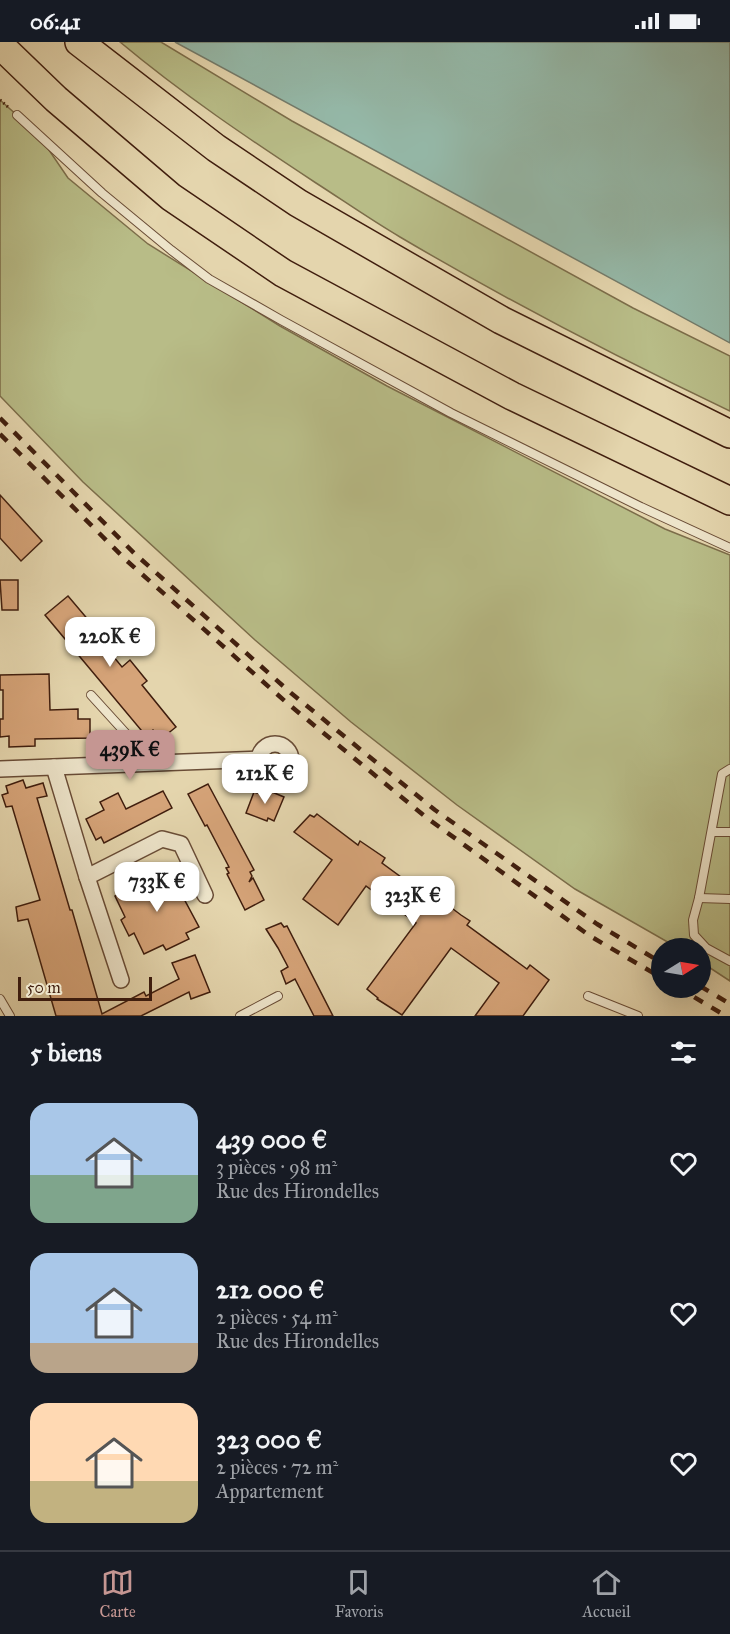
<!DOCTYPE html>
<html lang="fr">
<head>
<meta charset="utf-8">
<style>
  :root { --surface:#171b24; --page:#20242c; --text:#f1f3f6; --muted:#9ea1a6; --line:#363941; --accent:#c59692 }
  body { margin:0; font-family:"IM FELL Great Primer",serif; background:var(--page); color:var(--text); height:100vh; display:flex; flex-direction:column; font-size:22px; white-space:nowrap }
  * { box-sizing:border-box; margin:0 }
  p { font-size:20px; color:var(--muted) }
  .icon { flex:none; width:33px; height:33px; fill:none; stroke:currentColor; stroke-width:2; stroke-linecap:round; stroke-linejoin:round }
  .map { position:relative; height:974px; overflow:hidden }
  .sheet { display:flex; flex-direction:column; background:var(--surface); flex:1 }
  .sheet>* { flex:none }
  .needle { width:39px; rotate:79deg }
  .controls { position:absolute; left:651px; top:896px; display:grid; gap:12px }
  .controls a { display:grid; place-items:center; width:60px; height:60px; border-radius:50%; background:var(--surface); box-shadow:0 6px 24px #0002; font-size:30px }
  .scale { position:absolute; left:18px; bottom:15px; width:134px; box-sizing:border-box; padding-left:6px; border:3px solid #401e0e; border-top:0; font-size:16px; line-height:21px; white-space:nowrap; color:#401e0e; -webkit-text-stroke:4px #ede4ca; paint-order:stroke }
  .price { position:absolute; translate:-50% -51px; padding:0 14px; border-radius:12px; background:#fff; color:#222; font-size:20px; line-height:39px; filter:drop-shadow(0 2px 3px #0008) }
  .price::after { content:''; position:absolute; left:50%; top:36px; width:18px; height:14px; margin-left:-9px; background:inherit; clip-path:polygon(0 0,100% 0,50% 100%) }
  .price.active { background:var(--accent); color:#111 }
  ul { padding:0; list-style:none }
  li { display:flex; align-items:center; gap:18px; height:150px; padding:0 30px }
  li span { display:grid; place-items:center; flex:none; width:168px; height:120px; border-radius:18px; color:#555 }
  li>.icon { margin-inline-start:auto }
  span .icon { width:72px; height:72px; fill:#fffc; stroke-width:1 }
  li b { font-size:26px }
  h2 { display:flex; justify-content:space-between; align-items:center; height:72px; padding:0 30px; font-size:26px }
  .status { display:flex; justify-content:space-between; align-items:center; height:42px; padding:0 30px; background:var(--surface); direction:ltr }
  .status svg { height:16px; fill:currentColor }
  .tabs { display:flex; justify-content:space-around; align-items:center; height:84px; border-top:2px solid var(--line); background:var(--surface); font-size:16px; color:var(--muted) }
  .tabs a { display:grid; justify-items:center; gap:3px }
  .tabs .active { color:var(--accent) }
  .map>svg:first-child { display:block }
  .green { fill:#b8bc87; stroke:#7c6d4a; stroke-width:1.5 }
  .water { fill:#95b9a9; stroke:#737b6b; stroke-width:1.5 }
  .building { fill:#d6a479; stroke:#401e0e; stroke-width:1.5 }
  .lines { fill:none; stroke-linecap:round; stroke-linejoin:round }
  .lane-casing { stroke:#694c36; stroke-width:10 }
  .street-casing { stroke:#694c36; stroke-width:18 }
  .highway-casing { stroke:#401e0e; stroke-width:30 }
  .path { stroke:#401e0e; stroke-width:3; stroke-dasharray:1.5 3; stroke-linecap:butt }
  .lane { stroke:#ede4ca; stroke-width:8 }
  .street { stroke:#ede4ca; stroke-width:15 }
  .highway { stroke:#e4d5ad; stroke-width:27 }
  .rail { stroke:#401e0e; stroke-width:4.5; stroke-dasharray:10 10; stroke-linecap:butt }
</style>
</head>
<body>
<div class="status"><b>06:41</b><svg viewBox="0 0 49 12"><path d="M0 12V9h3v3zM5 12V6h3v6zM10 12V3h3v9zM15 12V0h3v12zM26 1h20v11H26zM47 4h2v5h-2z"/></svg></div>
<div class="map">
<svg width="730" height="974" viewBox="0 0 730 974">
  <rect width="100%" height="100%" fill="#e4d5ad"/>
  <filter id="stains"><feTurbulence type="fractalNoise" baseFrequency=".00333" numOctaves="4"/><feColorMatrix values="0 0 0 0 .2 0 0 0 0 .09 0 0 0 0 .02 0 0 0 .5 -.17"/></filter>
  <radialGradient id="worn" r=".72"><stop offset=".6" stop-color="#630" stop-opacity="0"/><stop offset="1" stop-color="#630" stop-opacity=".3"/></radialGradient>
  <g class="green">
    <path d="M 120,0 L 161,0 L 292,79 L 633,266 L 730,314 L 730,369 C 618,316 507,258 400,195 C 371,178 344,159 316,141 C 249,97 182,52 120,0 Z"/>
    <path d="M 0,58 L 38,92 L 68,136 L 148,202 L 280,284 L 387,344 L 665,487 L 730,513 L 730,939 L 701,920 L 700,906 L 678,906 L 575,847 L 457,763 L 351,680 L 255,598 L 83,440 L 0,354 Z"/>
  </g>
  <path class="water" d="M 175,0 L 730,0 L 730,301 Z"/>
  <g class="building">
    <path d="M 0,453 L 42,499 L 21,519 L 0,496 Z"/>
    <path d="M 0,538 L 18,538 L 18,568 L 2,568 Z"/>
    <path d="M 68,554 L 90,580 L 95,576 L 112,596 L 104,603 L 122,625 L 130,618 L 147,639 L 142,643 L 176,685 L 161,697 L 153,688 L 146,694 L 45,573 Z"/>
    <path d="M 49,632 L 50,668 L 78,667 L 78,677 L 90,677 L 90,696 L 35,697 L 35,704 L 9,705 L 9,694 L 0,695 L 0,677 L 3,677 L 3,648 L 0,648 L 0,633 Z"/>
    <path d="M 23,738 L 26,746 L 43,741 L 47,754 L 37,756 L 70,868 L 72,868 L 102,972 L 144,950 L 146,954 L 179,937 L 172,921 L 195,913 L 210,950 L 191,957 L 189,950 L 141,974 L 56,974 L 28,877 L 18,879 L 16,865 L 40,858 L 12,764 L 6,765 L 2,753 L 8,751 L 6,744 Z"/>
    <path d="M 208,742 L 254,828 L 250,830 L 252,834 L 249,840 L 253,836 L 264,858 L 245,868 L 227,832 L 229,831 L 226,826 L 229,825 L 207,783 L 205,784 L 188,752 Z"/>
    <path d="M 260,745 L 284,755 L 274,779 L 268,776 L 267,779 L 246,771 L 254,750 L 257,751 Z"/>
    <path d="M 163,749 L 172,766 L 104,801 L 101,795 L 96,798 L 86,777 L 104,768 L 100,760 L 118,751 L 126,767 Z"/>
    <path d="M 317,772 L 358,803 L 360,799 L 385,816 L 382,821 L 442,865 L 445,861 L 461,873 L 470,879 L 467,883 L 527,927 L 530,923 L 549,938 L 523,974 L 475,974 L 499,941 L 451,906 L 402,973 L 377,957 L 378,956 L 367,947 L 416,881 L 366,844 L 338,883 L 303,857 L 332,818 L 294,790 L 310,773 L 314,775 Z"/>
    <path d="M 168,827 L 199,885 L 186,891 L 189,897 L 166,908 L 163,903 L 144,912 L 134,891 L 129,894 L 121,878 L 125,875 L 115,854 Z"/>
    <path d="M 281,881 L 284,885 L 287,884 L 333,974 L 314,974 L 295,937 L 286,942 L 281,929 L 288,925 L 278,906 L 266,887 Z"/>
  </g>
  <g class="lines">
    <g class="lane-casing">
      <g id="lane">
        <path d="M 17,73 L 102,151 L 171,208 L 209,237 L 281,278 L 451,371 L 641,465 L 730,506"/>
        <path d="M 91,653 L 131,697"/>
        <path d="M 730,727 L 722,732 L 699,856 L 693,878 L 694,893 L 706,906 L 730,919"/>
        <path d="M 712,790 L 730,790"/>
        <path d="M 699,856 L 730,857"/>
        <path d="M 588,954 L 638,974"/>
        <path d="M 0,957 L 10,974"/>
        <path d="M 240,974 L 278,954"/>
      </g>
    </g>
    <g class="street-casing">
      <g id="street">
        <circle cx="275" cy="718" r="16"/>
        <path d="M 54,725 L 87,835 L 121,938"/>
        <path d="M 0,727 L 260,717"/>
        <path d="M 87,835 L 162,797 L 181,802 L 205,853"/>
      </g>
    </g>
    <g class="highway-casing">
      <g id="highway">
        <path d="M 79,0 L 216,106 L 298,161 L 501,278 L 730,392"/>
        <path d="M 0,3 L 56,57 L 171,155 L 283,231 L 512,354 L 730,459"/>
      </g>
    </g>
    <path class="path" d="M 0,58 L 8,65"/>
    <use href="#lane" class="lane"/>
    <use href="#street" class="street"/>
    <use href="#highway" class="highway"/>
    <g class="rail">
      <path d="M 0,376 L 134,511 L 291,651 L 435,768 L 597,882 L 662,921"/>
      <path d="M 0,392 L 126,518 L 287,661 L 427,776 L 590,894 L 662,936"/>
      <path d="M 700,944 L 730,962"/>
      <path d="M 677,945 L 726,974"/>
    </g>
  </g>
  <rect width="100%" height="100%" filter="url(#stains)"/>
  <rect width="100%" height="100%" fill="url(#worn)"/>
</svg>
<div class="controls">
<a><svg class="needle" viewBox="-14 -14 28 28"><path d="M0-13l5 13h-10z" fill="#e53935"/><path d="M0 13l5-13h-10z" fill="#9ea1a6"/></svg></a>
</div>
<div class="scale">50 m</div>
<b class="price" style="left:110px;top:626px">220K €</b>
<b class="price active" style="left:130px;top:739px">439K €</b>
<b class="price" style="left:265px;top:763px">212K €</b>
<b class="price" style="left:157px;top:871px">733K €</b>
<b class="price" style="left:413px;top:885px">323K €</b>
</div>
<section class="sheet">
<h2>5 biens<svg class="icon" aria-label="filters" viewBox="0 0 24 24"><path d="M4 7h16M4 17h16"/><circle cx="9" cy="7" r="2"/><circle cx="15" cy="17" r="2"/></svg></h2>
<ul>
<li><span style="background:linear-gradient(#a9c7e8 60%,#7fa58c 0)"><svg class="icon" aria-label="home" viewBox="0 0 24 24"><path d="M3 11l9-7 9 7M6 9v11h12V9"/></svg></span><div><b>439 000 €</b><p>3 pièces · 98 m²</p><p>Rue des Hirondelles</p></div><svg class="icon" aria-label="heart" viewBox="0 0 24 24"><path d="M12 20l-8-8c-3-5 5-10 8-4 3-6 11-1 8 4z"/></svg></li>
<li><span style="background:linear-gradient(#a9c7e8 75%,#b9a48a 0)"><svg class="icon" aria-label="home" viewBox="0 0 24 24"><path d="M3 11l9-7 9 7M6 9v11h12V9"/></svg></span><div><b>212 000 €</b><p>2 pièces · 54 m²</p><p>Rue des Hirondelles</p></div><svg class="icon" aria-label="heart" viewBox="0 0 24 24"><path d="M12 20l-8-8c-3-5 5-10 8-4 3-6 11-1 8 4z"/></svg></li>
<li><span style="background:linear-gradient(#ffd9b3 65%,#c2b280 0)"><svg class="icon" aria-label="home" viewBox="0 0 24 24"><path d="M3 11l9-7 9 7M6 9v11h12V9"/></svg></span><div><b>323 000 €</b><p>2 pièces · 72 m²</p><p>Appartement</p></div><svg class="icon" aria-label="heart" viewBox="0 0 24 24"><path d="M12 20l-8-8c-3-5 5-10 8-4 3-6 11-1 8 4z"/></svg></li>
</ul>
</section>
<nav class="tabs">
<a class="active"><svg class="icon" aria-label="map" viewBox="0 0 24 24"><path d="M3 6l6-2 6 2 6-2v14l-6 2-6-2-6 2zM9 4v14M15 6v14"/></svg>Carte</a>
<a><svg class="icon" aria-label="saved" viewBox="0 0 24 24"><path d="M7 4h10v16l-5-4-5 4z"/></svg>Favoris</a>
<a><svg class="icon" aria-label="home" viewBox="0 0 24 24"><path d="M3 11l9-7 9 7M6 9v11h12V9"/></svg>Accueil</a>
</nav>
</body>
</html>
